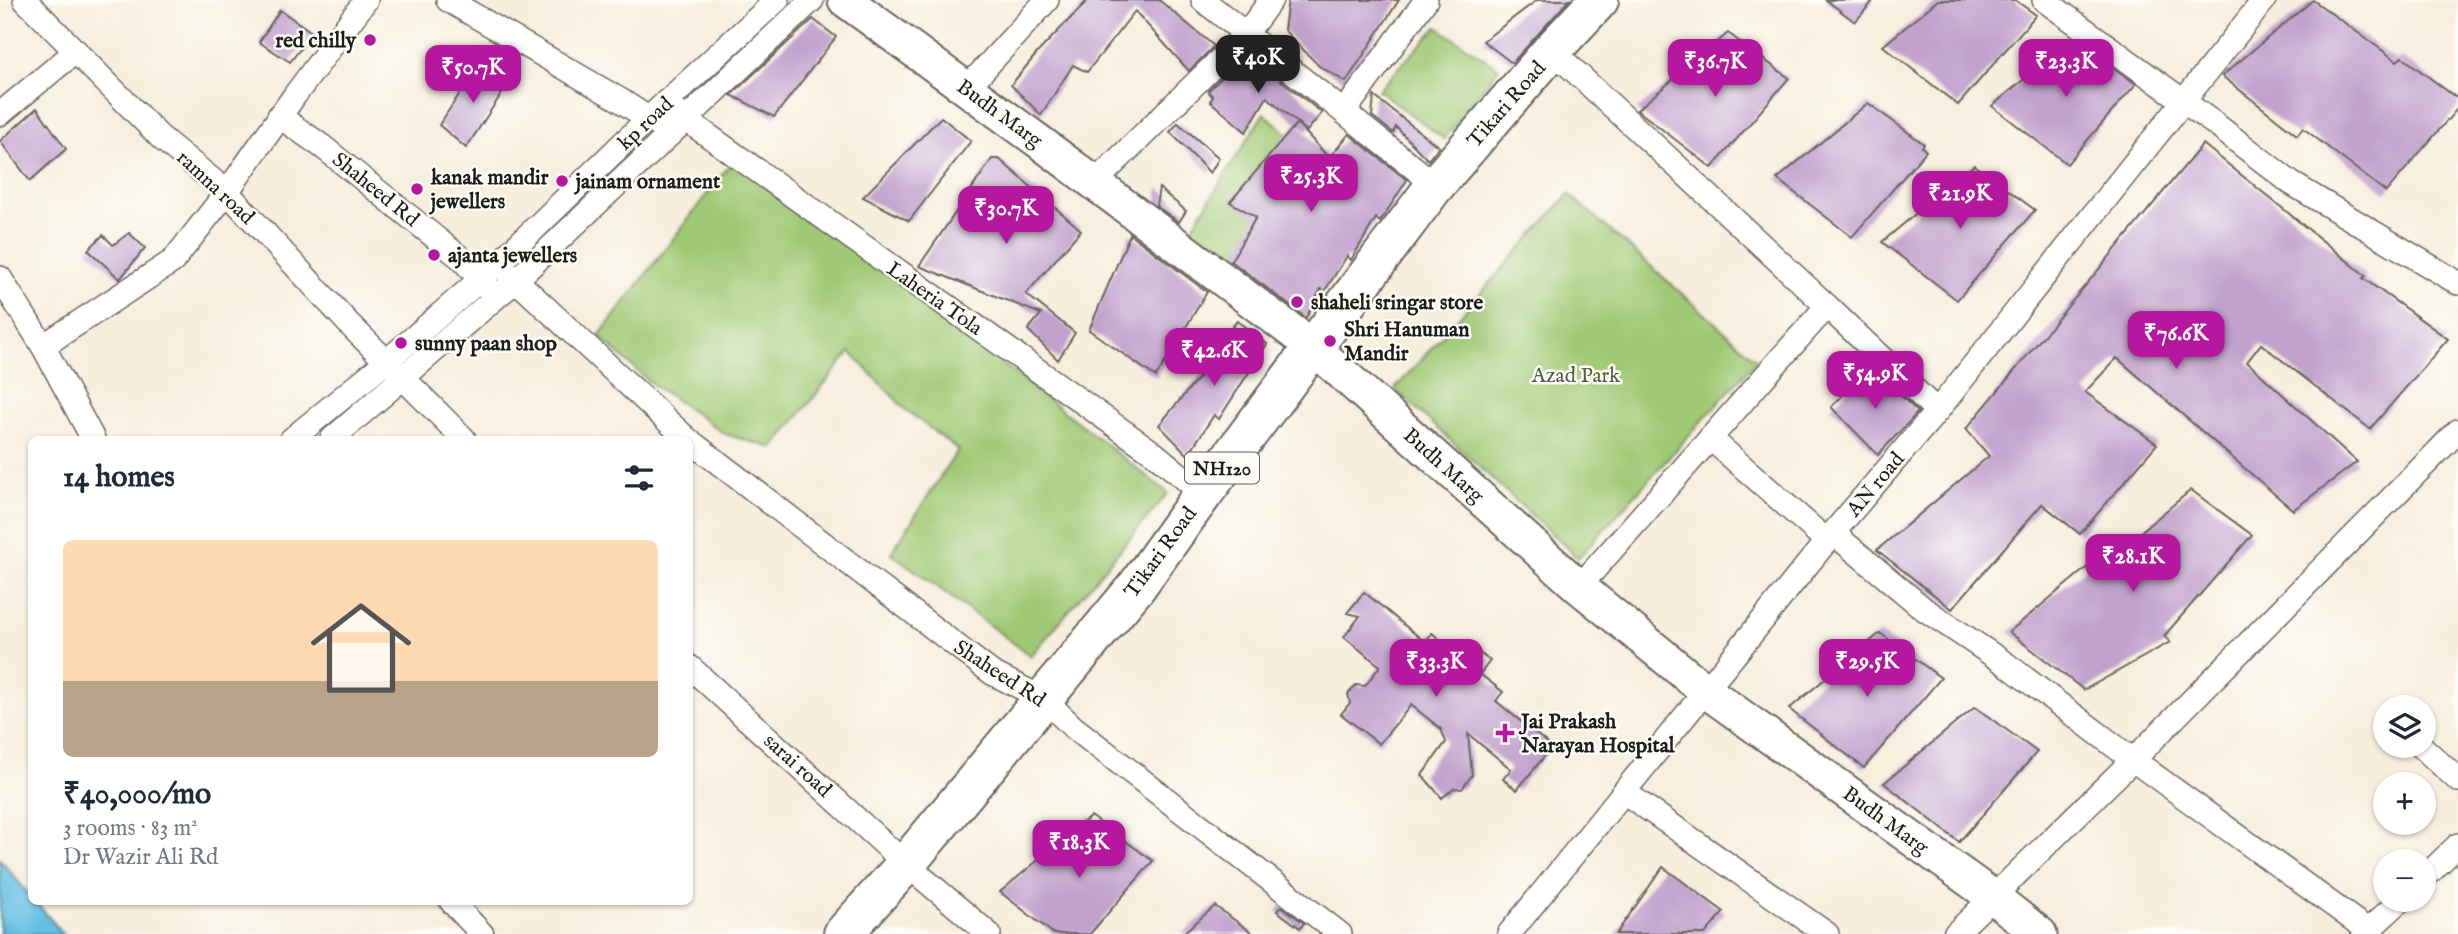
<!DOCTYPE html>
<html lang="en">
<head>
<meta charset="utf-8">
<style>
  :root { --surface:#fff; --page:#f2f2f3; --text:#1f2937; --muted:#747a83; --accent:#b5179e }
  body { margin:0; font-family:"IM FELL English",serif; background:var(--page); color:var(--text); height:100vh; display:flex; flex-direction:column; font-size:26px; white-space:nowrap }
  * { box-sizing:border-box; margin:0 }
  p { font-size:23px; color:var(--muted) }
  .icon { flex:none; width:38px; height:38px; fill:none; stroke:currentColor; stroke-width:2; stroke-linecap:round; stroke-linejoin:round }
  .map { position:relative; flex:1; overflow:hidden }
  .details { position:absolute; left:28px; top:436px; width:665px; height:469px; display:flex; flex-direction:column; background:var(--surface); border-radius:10px; box-shadow:0 2px 5px #0004 }
  .details>* { flex:none }
  .tools { position:absolute; left:2373px; top:695px; display:grid; gap:14px }
  .tools a { display:grid; place-items:center; width:63px; height:63px; border-radius:50%; background:var(--surface); box-shadow:0 2px 5px #0004; font-size:35px }
  .price { position:absolute; translate:-50% -60px; padding:0 16px; border-radius:14px; background:var(--accent); color:#fff; font-size:23px; line-height:46px; filter:drop-shadow(0 2px 4px #0008) }
  .price::after { content:''; position:absolute; left:50%; top:42px; width:21px; height:16px; margin-left:-10px; background:inherit; clip-path:polygon(0 0,100% 0,50% 100%) }
  .price.current { background:#222; color:#fff }
  ul { padding:0; list-style:none }
  li { display:grid; align-content:center; gap:14px; height:371px; padding:0 35px }
  li span { display:grid; place-items:center; height:217px; border-radius:10px; color:#555 }
  li>.icon { margin-inline-start:auto }
  span .icon { width:126px; height:126px; fill:#fffc; stroke-width:1 }
  li b { font-size:30px }
  h2 { display:flex; justify-content:space-between; align-items:center; height:84px; padding:0 35px; font-size:30px }
  .map>svg:first-child { display:block }
  .green { fill:#a0c975; stroke:#5e7248; stroke-width:2 }
  .water { fill:#64bee2; stroke:#406d7f; stroke-width:2 }
  .building { fill:#c1a2cd }
  .lines { fill:none; stroke-linecap:round; stroke-linejoin:round }
  .street-casing { stroke:#696660; stroke-width:26 }
  .secondary-casing { stroke:#696660; stroke-width:37 }
  .highway-casing { stroke:#696660; stroke-width:42 }
  .street { stroke:#fff; stroke-width:23 }
  .secondary { stroke:#fff; stroke-width:33 }
  .highway { stroke:#fff; stroke-width:38 }
  .poi-dot { fill:#b5179e; stroke:#fdfcf7; stroke-width:2.5 }
  .labels { text-anchor:middle; stroke-width:5; stroke-linejoin:round; paint-order:stroke }
  .shield { fill:#fdfcf7; stroke:#605f5e; stroke-width:2 }
  .shield-label { font-size:19px; font-weight:bold; fill:#1c1c1c }
  .poi-label { font-size:21px; font-weight:bold; fill:#1c1c1c; stroke:#fdfcf7; text-anchor:start }
  .street-label { font-size:21px; fill:#1c1c1c; stroke:#fdfcf7 }
  .park-label { font-size:21px; fill:#516140; stroke:#fdfcf7 }
</style>
</head>
<body>
<div class="map">
<svg width="2458" height="934" viewBox="0 0 2458 934">
  <rect width="100%" height="100%" fill="#fdfcf7"/>
  <filter id="ink" filterUnits="userSpaceOnUse"><feTurbulence type="fractalNoise" baseFrequency=".0143" numOctaves="2"/><feDisplacementMap in="SourceGraphic" scale="14" xChannelSelector="R" yChannelSelector="G"/><feConvolveMatrix kernelMatrix="1 2 1 2 8 2 1 2 1" color-interpolation-filters="sRGB"/></filter>
  <filter id="wash" filterUnits="userSpaceOnUse"><feTurbulence type="fractalNoise" baseFrequency=".00686" numOctaves="4" result="noise"/><feDisplacementMap in="SourceGraphic" scale="28" xChannelSelector="R" yChannelSelector="G"/><feGaussianBlur stdDeviation="1.57" result="paint"/><feColorMatrix in="noise" values="0 0 0 0 0 0 0 0 0 0 0 0 0 0 0 0 0 1.4 0 .05"/><feComposite in="paint" operator="in"/></filter>
  <g filter="url(#wash)">
    <rect width="100%" height="100%" fill="#f7eedd"/>
    <g class="green">
      <path d="M 1437,27 L 1499,68 L 1444,139 L 1378,90 Z"/>
      <path d="M 1264,113 L 1343,182 L 1260,297 L 1185,239 Z"/>
      <path d="M 737,155 L 1168,493 L 1031,656 L 891,553 L 958,450 L 906,410 L 850,352 L 773,448 L 725,434 L 648,381 L 599,336 Z"/>
      <path d="M 1569,194 L 1757,360 L 1578,558 L 1395,389 Z"/>
    </g>
    <path class="water" d="M 0,859 L 31,897 L 32,901 L 35,901 L 63,934 L 0,934 Z"/>
    <g id="blocks">
      <g class="building">
        <path d="M 1088,0 L 1159,0 L 1214,46 L 1189,71 L 1135,11 L 1087,72 L 1073,65 L 1041,115 L 1011,85 L 1038,52 Z"/>
        <path d="M 1288,0 L 1399,0 L 1346,82 L 1319,66 L 1284,30 Z"/>
        <path d="M 1537,0 L 1569,0 L 1512,63 L 1483,41 Z"/>
        <path d="M 1826,0 L 1874,0 L 1855,22 Z"/>
        <path d="M 1938,0 L 2015,0 L 2036,15 L 1958,105 L 1883,46 Z"/>
        <path d="M 2313,0 L 2397,61 L 2402,57 L 2458,99 L 2458,108 L 2386,192 L 2303,128 L 2297,135 L 2222,76 Z"/>
        <path d="M 280,10 L 313,33 L 290,62 L 259,42 Z"/>
        <path d="M 813,19 L 836,37 L 774,117 L 731,95 Z"/>
        <path d="M 1728,33 L 1789,78 L 1712,168 L 1637,110 Z"/>
        <path d="M 2073,38 L 2136,84 L 2067,164 L 1992,106 Z"/>
        <path d="M 1247,53 L 1322,113 L 1307,131 L 1267,97 L 1246,132 L 1210,101 L 1213,97 L 1208,91 Z"/>
        <path d="M 480,63 L 508,84 L 466,148 L 439,125 Z"/>
        <path d="M 1374,96 L 1439,147 L 1428,160 L 1396,127 L 1393,133 L 1372,116 Z"/>
        <path d="M 1868,103 L 1924,144 L 1922,147 L 1926,151 L 1852,237 L 1777,179 Z"/>
        <path d="M 37,108 L 66,149 L 30,181 L 0,141 Z"/>
        <path d="M 941,117 L 971,141 L 909,221 L 863,197 Z"/>
        <path d="M 1178,123 L 1219,158 L 1210,173 L 1170,132 Z"/>
        <path d="M 1297,123 L 1329,158 L 1349,134 L 1407,180 L 1380,222 L 1376,218 L 1351,260 L 1347,256 L 1324,292 L 1321,289 L 1306,318 L 1231,261 L 1256,217 L 1230,202 Z"/>
        <path d="M 2203,144 L 2366,276 L 2363,278 L 2448,339 L 2370,429 L 2261,344 L 2247,362 L 2357,462 L 2293,510 L 2117,358 L 2085,392 L 2157,444 L 2080,534 L 2042,504 L 1952,609 L 1877,550 L 1989,456 L 1966,429 Z"/>
        <path d="M 992,159 L 999,159 L 1081,230 L 1026,294 L 1075,333 L 1058,360 L 1028,330 L 1041,314 L 919,266 Z"/>
        <path d="M 1974,165 L 2035,210 L 1957,300 L 1882,242 Z"/>
        <path d="M 1159,188 L 1186,211 L 1179,222 L 1156,206 Z"/>
        <path d="M 129,233 L 145,248 L 120,279 L 88,250 L 103,235 L 113,245 Z"/>
        <path d="M 1130,234 L 1207,292 L 1156,377 L 1089,330 Z"/>
        <path d="M 1237,321 L 1267,344 L 1219,419 L 1214,415 L 1188,455 L 1159,425 L 1225,346 L 1220,342 Z"/>
        <path d="M 1871,367 L 1918,412 L 1878,455 L 1831,407 Z"/>
        <path d="M 2191,490 L 2252,535 L 2164,636 L 2170,642 L 2084,690 L 2009,632 L 2091,564 L 2096,569 Z"/>
        <path d="M 1364,592 L 1425,642 L 1432,633 L 1455,652 L 1464,641 L 1490,661 L 1480,674 L 1503,692 L 1496,701 L 1552,747 L 1517,790 L 1503,779 L 1511,769 L 1468,734 L 1472,775 L 1462,789 L 1454,788 L 1442,798 L 1422,775 L 1446,742 L 1441,729 L 1411,705 L 1379,744 L 1341,714 L 1350,703 L 1348,694 L 1356,685 L 1365,686 L 1380,666 L 1344,637 L 1360,616 L 1347,613 Z"/>
        <path d="M 1880,633 L 1941,678 L 1864,768 L 1789,709 Z"/>
        <path d="M 1975,707 L 2037,752 L 1959,842 L 1884,783 Z"/>
        <path d="M 1091,816 L 1153,861 L 1090,934 L 1054,934 L 1000,892 Z"/>
        <path d="M 1663,867 L 1724,912 L 1705,934 L 1616,934 Z"/>
        <path d="M 1215,906 L 1254,934 L 1182,934 Z"/>
        <path d="M 1281,906 L 1304,923 L 1300,928 L 1277,911 Z"/>
      </g>
    </g>
  </g>
  <g filter="url(#ink)">
    <use href="#blocks" fill-opacity="0" stroke="#696660" stroke-width="2"/>
    <g class="lines">
      <g class="street-casing">
        <g id="street">
          <path d="M 25,0 L 160,137 L 227,192 L 350,325 L 464,439"/>
          <path d="M 448,0 L 620,100 L 660,126"/>
          <path d="M 1203,0 L 1423,175 L 1433,188"/>
          <path d="M 2044,0 L 2215,124 L 2291,183 L 2458,283"/>
          <path d="M 1552,50 L 1827,306 L 1579,587"/>
          <path d="M 967,88 L 1047,0"/>
          <path d="M 666,102 L 685,119 L 1155,454 L 1203,494"/>
          <path d="M 1344,112 L 1426,0"/>
          <path d="M 0,114 L 76,51"/>
          <path d="M 279,116 L 323,147 L 462,259 L 490,290"/>
          <path d="M 1094,183 L 1246,34 L 1271,0"/>
          <path d="M 505,270 L 687,439"/>
          <path d="M 0,278 L 43,346"/>
          <path d="M 1827,306 L 1937,411"/>
          <path d="M 1710,438 L 1827,541"/>
          <path d="M 93,439 L 43,346 L 173,261 L 227,192 L 295,95 L 366,0"/>
          <path d="M 292,439 L 388,360 L 498,264 L 649,118 L 777,0"/>
          <path d="M 332,439 L 515,281 L 812,0"/>
          <path d="M 690,441 L 992,673 L 1044,699 L 1073,727 L 1340,934"/>
          <path d="M 1833,533 L 1924,609 L 2006,664 L 2133,760 L 2373,934"/>
          <path d="M 690,667 L 906,864 L 989,934"/>
          <path d="M 2421,746 L 2458,780"/>
          <path d="M 1624,792 L 1827,934"/>
          <path d="M 2424,878 L 2458,845"/>
          <path d="M 451,901 L 482,934"/>
          <path d="M 1509,934 L 1833,533 L 1937,411 L 2264,0"/>
          <path d="M 1955,934 L 2133,760 L 2458,431"/>
          <path d="M 2364,934 L 2401,900"/>
        </g>
      </g>
      <g class="secondary-casing">
        <path id="secondary" d="M 845,0 L 1041,143 L 1313,347 L 1579,587 L 1706,691 L 1993,897 L 2040,934"/>
      </g>
      <g class="highway-casing">
        <path id="highway" d="M 843,934 L 906,864 L 1137,586 L 1203,494 L 1433,188 L 1552,50 L 1599,0"/>
      </g>
      <use href="#street" class="street"/>
      <use href="#secondary" class="secondary"/>
      <use href="#highway" class="highway"/>
    </g>
  </g>
  <g class="poi-dot">
    <circle cx="370" cy="40" r="7"/>
    <circle cx="562" cy="181" r="7"/>
    <circle cx="417" cy="189" r="7"/>
    <circle cx="434" cy="255" r="7"/>
    <circle cx="1297" cy="302" r="7"/>
    <circle cx="1330" cy="341" r="7"/>
    <circle cx="401" cy="343" r="7"/>
    <path d="M1501.5 722.5h7v7h7v7h-7v7h-7v-7h-7v-7h7z"/>
  </g>
  <g class="labels">
    <rect class="shield" x="1185" y="452.5" width="74" height="31" rx="5"/>
    <g class="shield-label">
      <text x="1222" y="475">NH120</text>
    </g>
    <g class="poi-label">
      <text x="356" y="47" text-anchor="end">red chilly</text>
      <text x="431" y="184">kanak mandir<tspan x="431" dy="24">jewellers</tspan></text>
      <text x="576" y="188">jainam ornament</text>
      <text x="448" y="262">ajanta jewellers</text>
      <text x="1311" y="309">shaheli sringar store</text>
      <text x="1344" y="336">Shri Hanuman<tspan x="1344" dy="24">Mandir</tspan></text>
      <text x="415" y="350">sunny paan shop</text>
      <text x="1521" y="728">Jai Prakash<tspan x="1521" dy="24">Narayan Hospital</tspan></text>
    </g>
    <g class="street-label">
      <text transform="translate(1506 104) rotate(-49)" y="7">Tikari Road</text>
      <text transform="translate(1000 113) rotate(36)" y="7">Budh Marg</text>
      <text transform="translate(645 123) rotate(-43)" y="7">kp road</text>
      <text transform="translate(216 187) rotate(43)" y="7">ramna road</text>
      <text transform="translate(376 189) rotate(39)" y="7">Shaheed Rd</text>
      <text transform="translate(935 298) rotate(35)" y="7">Laheria Tola</text>
      <text transform="translate(1444 465) rotate(42)" y="7">Budh Marg</text>
      <text transform="translate(1875 484) rotate(-50)" y="7">AN road</text>
      <text transform="translate(1160 552) rotate(-54)" y="7">Tikari Road</text>
      <text transform="translate(1000 673) rotate(33)" y="7">Shaheed Rd</text>
      <text transform="translate(798 765) rotate(42)" y="7">sarai road</text>
      <text transform="translate(1886 820) rotate(36)" y="7">Budh Marg</text>
    </g>
    <g class="park-label">
      <text x="1576" y="382">Azad Park</text>
    </g>
  </g>
</svg>
<div class="tools">
<a><svg class="icon" aria-label="layers" viewBox="0 0 24 24"><path d="M12 4l9 5-9 5-9-5zM3 14l9 5 9-5"/></svg></a>
<a>+</a>
<a>−</a>
</div>
<b class="price current" style="left:1258px;top:95px">₹40K</b>
<b class="price" style="left:1715px;top:99px">₹36.7K</b>
<b class="price" style="left:2066px;top:99px">₹23.3K</b>
<b class="price" style="left:473px;top:105px">₹50.7K</b>
<b class="price" style="left:1311px;top:214px">₹25.3K</b>
<b class="price" style="left:1960px;top:231px">₹21.9K</b>
<b class="price" style="left:1006px;top:246px">₹30.7K</b>
<b class="price" style="left:2176px;top:371px">₹76.6K</b>
<b class="price" style="left:1214px;top:388px">₹42.6K</b>
<b class="price" style="left:1875px;top:411px">₹54.9K</b>
<b class="price" style="left:2133px;top:594px">₹28.1K</b>
<b class="price" style="left:1436px;top:699px">₹33.3K</b>
<b class="price" style="left:1867px;top:699px">₹29.5K</b>
<b class="price" style="left:1079px;top:880px">₹18.3K</b>
<section class="details">
<h2>14 homes<svg class="icon" aria-label="filters" viewBox="0 0 24 24"><path d="M4 7h16M4 17h16"/><circle cx="9" cy="7" r="2"/><circle cx="15" cy="17" r="2"/></svg></h2>
<ul>
<li><span style="background:linear-gradient(#ffd9b3 65%,#b9a48a 0)"><svg class="icon" aria-label="home" viewBox="0 0 24 24"><path d="M3 11l9-7 9 7M6 9v11h12V9"/></svg></span><div><b>₹40,000/mo</b><p>3 rooms · 83 m²</p><p>Dr Wazir Ali Rd</p></div></li>
</ul>
</section>
</div>
</body>
</html>
